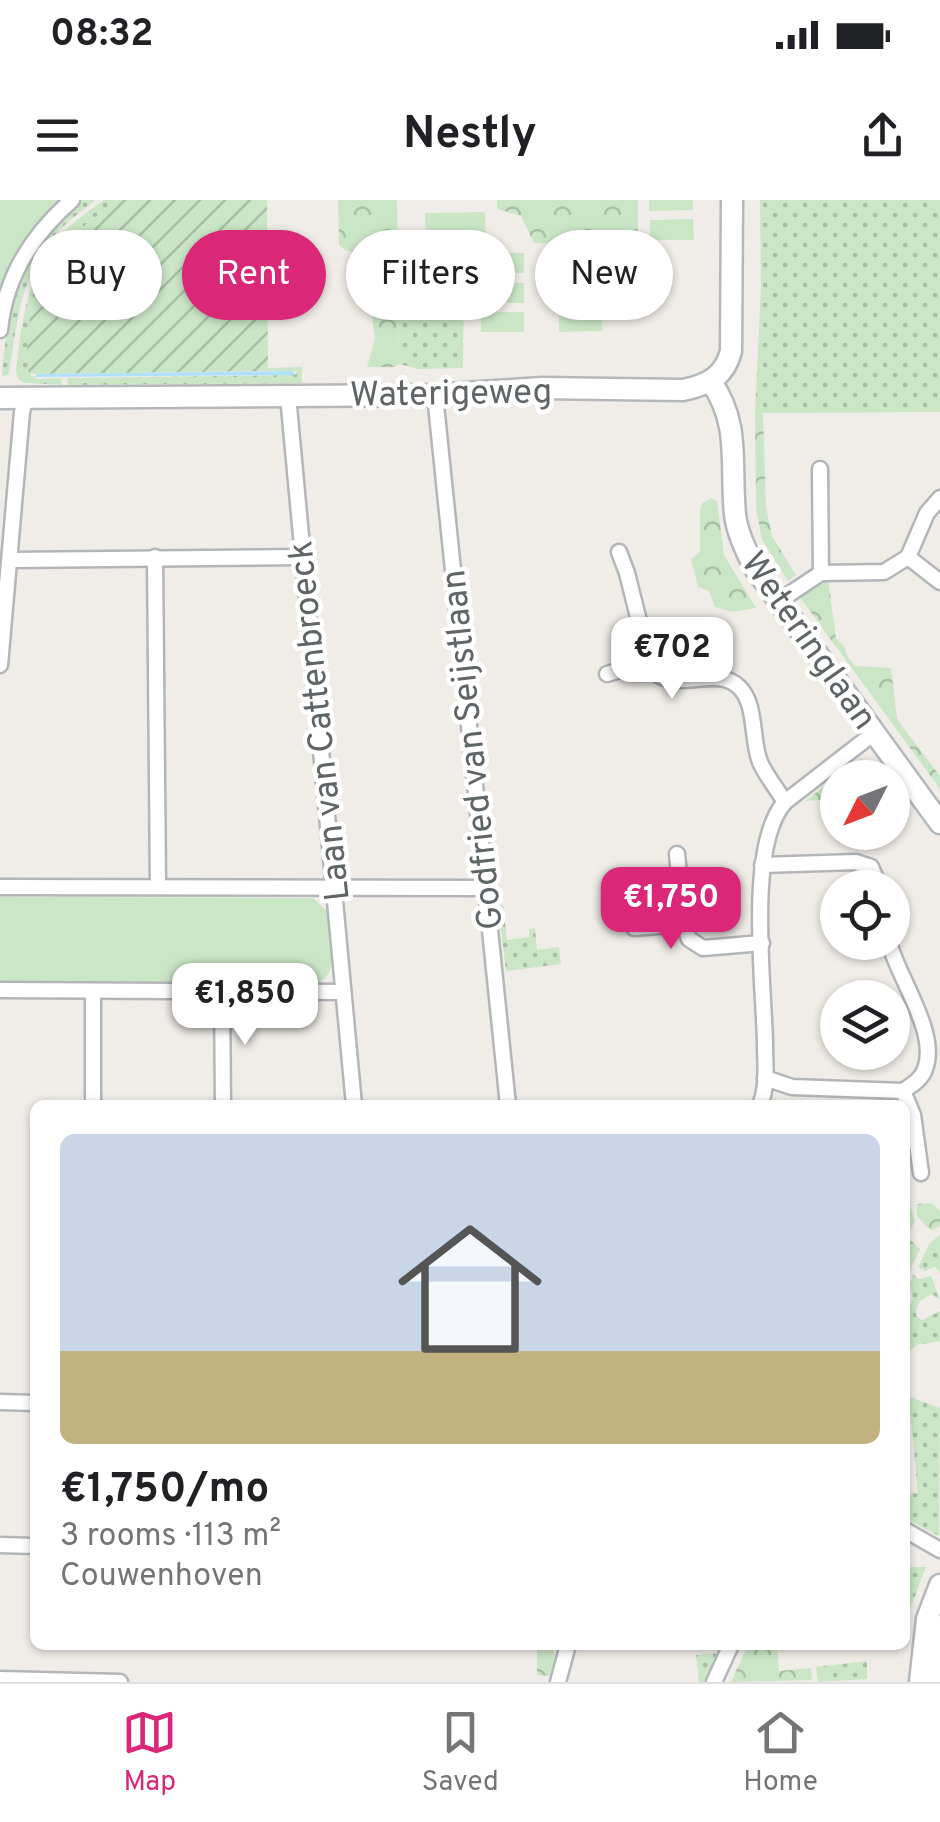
<!DOCTYPE html>
<html lang="en">
<head>
<meta charset="utf-8">
<style>
  :root { --surface:#fff; --page:#f6f6f6; --text:#202124; --muted:#757577; --line:#e0e0e0; --accent:#db2777 }
  body { margin:0; font-family:Overpass,sans-serif; background:var(--page); color:var(--text); height:100vh; display:flex; flex-direction:column; font-size:38px; white-space:nowrap }
  * { box-sizing:border-box; margin:0 }
  p { font-size:32px; color:var(--muted) }
  .icon { flex:none; width:55px; height:55px; fill:none; stroke:currentColor; stroke-width:2; stroke-linecap:round; stroke-linejoin:round }
  .map { position:relative; flex:1; overflow:hidden }
  .sheet { position:absolute; left:30px; top:900px; width:880px; height:550px; display:flex; flex-direction:column; background:var(--surface); border-radius:15px; box-shadow:0 2px 8px #0004 }
  .sheet>* { flex:none }
  .top-card { position:absolute; left:30px; top:30px; width:880px; height:90px; display:flex; gap:20px }
  .needle { width:65px; rotate:228deg }
  .fabs { position:absolute; left:820px; top:560px; display:grid; gap:20px }
  .fabs a { display:grid; place-items:center; width:90px; height:90px; border-radius:50%; background:var(--surface); box-shadow:0 2px 8px #0004; font-size:50px }
  .price { position:absolute; translate:-50% -85px; padding:0 22px; border-radius:20px; background:#fff; color:#222; font-size:32px; line-height:65px; filter:drop-shadow(0 2px 5px #0008) }
  .price::after { content:''; position:absolute; left:50%; top:60px; width:30px; height:22px; margin-left:-15px; background:inherit; clip-path:polygon(0 0,100% 0,50% 100%) }
  .price.selected { background:var(--accent); color:#fff }
  ul { padding:0; list-style:none }
  li { display:grid; align-content:center; gap:20px; height:530px; padding:0 30px }
  li span { display:grid; place-items:center; height:310px; border-radius:15px; color:#555 }
  li>.icon { margin-inline-start:auto }
  span .icon { width:180px; height:180px; fill:#fffc; stroke-width:1 }
  li b { font-size:42px }
  .chip { padding:0 35px; border-radius:45px; background:var(--surface); box-shadow:0 2px 8px #0004; font-size:35px; line-height:90px }
  .chip.selected { background:var(--accent); color:#fff }
  .status { display:flex; justify-content:space-between; align-items:center; height:70px; padding:0 50px; background:var(--surface); direction:ltr }
  .status svg { height:28px; fill:currentColor }
  header { display:flex; justify-content:space-between; align-items:center; height:130px; padding:0 30px; background:var(--surface); font-size:45px; font-weight:700 }
  .tabs { display:flex; justify-content:space-around; align-items:center; height:140px; border-top:2px solid var(--line); background:var(--surface); font-size:28px; color:var(--muted) }
  .tabs a { display:grid; justify-items:center; gap:5px }
  .tabs .selected { color:var(--accent) }
  .map>svg:first-child { display:block }
  .grass { fill:url(#grass-dots) }
  .forest { fill:url(#forest-crowns) }
  .park { fill:#cbe6c7 }
  .garden { fill:url(#garden-furrows) }
  .water { fill:#afe2fa }
  .lines { fill:none; stroke-linecap:round; stroke-linejoin:round }
  .street-casing { stroke:#b3b6b9; stroke-width:19 }
  .secondary-casing { stroke:#b4b8bb; stroke-width:25 }
  .street { stroke:#fff; stroke-width:14 }
  .secondary { stroke:#fff; stroke-width:20 }
  .labels { text-anchor:middle; stroke-width:9; stroke-linejoin:round; paint-order:stroke }
  .street-label { font-size:35px; fill:#5f6467; stroke:#fff }
</style>
</head>
<body>
<div class="status"><b>08:32</b><svg viewBox="0 0 49 12"><path d="M0 12V9h3v3zM5 12V6h3v6zM10 12V3h3v9zM15 12V0h3v12zM26 1h20v11H26zM47 4h2v5h-2z"/></svg></div>
<header><svg class="icon" aria-label="menu" viewBox="0 0 24 24"><path d="M4 6h16M4 12h16M4 18h16"/></svg>Nestly<svg class="icon" aria-label="share" viewBox="0 0 24 24"><path d="M12 15V3M7 8l5-5 5 5M5 13v7h14v-7"/></svg></header>
<div class="map">
<svg width="940" height="1482" viewBox="0 0 940 1482">
  <defs>
    <pattern id="grass-dots" width="8" height="8" patternUnits="userSpaceOnUse" patternTransform="scale(2.5)"><rect width="8" height="8" fill="#cbe6c7"/><path d="M2 2h.1M6 6h.1" fill="none" stroke="#a8bea5" stroke-width="1.8" stroke-linecap="round"/></pattern>
    <pattern id="forest-crowns" width="20" height="18" patternUnits="userSpaceOnUse" patternTransform="scale(2.5)"><rect width="20" height="18" fill="#cbe6c7"/><path d="M2 6a3 3 0 1 1 6 0M12 15a3 3 0 1 1 6 0" fill="none" stroke="#a8bea5"/></pattern>
    <pattern id="garden-furrows" width="10" height="10" patternUnits="userSpaceOnUse" patternTransform="scale(2.5)"><rect width="10" height="10" fill="#cbe6c7"/><path d="M-1 1l2-2M0 10L10 0M9 11l2-2" fill="none" stroke="#a8bea5"/></pattern>
  </defs>
  <rect width="100%" height="100%" fill="#f0ede8"/>
  <g class="grass">
    <path d="M 82,0 L 95,0 C 81,12 65,23 53,37 C 21,74 16,128 9,174 L 2,177 C 7,102 22,49 82,0 Z"/>
    <path d="M 104,0 L 116,0 L 69,39 L 46,70 L 29,174 L 37,179 L 61,178 L 62,185 L 25,183 L 19,180 L 16,171 C 21,124 28,72 60,36 C 72,22 89,11 104,0 Z"/>
    <path d="M 760,0 L 940,0 L 940,212 L 755,213 L 761,87 Z"/>
    <path d="M 464,44 L 463,168 L 418,169 L 399,164 L 398,45 Z"/>
    <path d="M 302,167 L 302,183 L 68,185 L 67,178 L 296,175 L 297,171 L 268,171 L 268,168 Z"/>
    <path d="M 503,705 L 507,740 L 529,737 L 529,729 L 535,728 L 537,750 L 559,747 L 561,764 L 506,771 L 498,706 Z"/>
    <path d="M 940,1035 L 940,1073 L 935,1067 L 925,1071 L 918,1067 L 930,1043 Z"/>
    <path d="M 913,1075 L 919,1079 L 931,1076 L 939,1097 L 940,1100 L 932,1094 L 920,1101 L 916,1110 L 916,1116 L 922,1120 L 940,1111 L 940,1141 L 916,1145 L 905,1156 L 905,1141 L 911,1135 L 905,1123 L 905,1114 L 913,1099 L 910,1084 Z"/>
    <path d="M 905,1195 L 940,1208 L 939,1336 L 905,1318 L 905,1294 L 918,1293 L 910,1210 L 905,1209 Z"/>
    <path d="M 905,1367 L 926,1367 L 905,1422 Z"/>
    <path d="M 715,1453 L 719,1457 L 713,1472 L 708,1471 L 704,1482 L 699,1482 L 696,1455 Z"/>
    <path d="M 867,1461 L 867,1479 L 818,1482 L 816,1467 Z"/>
  </g>
  <g class="forest">
    <path d="M 338,0 L 397,0 L 399,164 L 394,167 L 367,167 L 375,139 L 370,105 L 378,71 L 367,56 L 345,50 L 339,45 Z"/>
    <path d="M 497,0 L 638,0 L 638,60 L 616,45 L 534,43 L 521,16 L 497,9 Z"/>
    <path d="M 755,213 L 763,213 L 766,307 L 772,336 L 796,375 L 788,381 L 762,340 L 756,308 Z"/>
    <path d="M 711,298 L 717,301 L 724,355 L 756,408 L 732,412 L 715,407 L 709,391 L 698,387 L 691,360 L 700,351 L 700,310 L 702,303 Z"/>
    <path d="M 828,379 L 836,438 L 845,447 L 846,454 L 855,466 L 891,468 L 897,519 L 940,576 L 940,589 L 799,396 Z"/>
    <path d="M 861,558 L 876,577 L 838,578 L 837,599 L 805,601 Z"/>
    <path d="M 931,1003 L 940,1010 L 940,1026 L 931,1031 L 917,1016 L 917,1004 Z"/>
    <path d="M 910,1005 L 915,1021 L 907,1036 L 920,1050 L 905,1079 L 905,1009 Z"/>
    <path d="M 537,1445 L 553,1445 L 555,1462 L 549,1476 L 537,1475 Z"/>
    <path d="M 748,1445 L 784,1447 L 777,1450 L 779,1471 L 811,1468 L 812,1480 L 731,1482 Z"/>
  </g>
  <g class="park">
    <path d="M 0,0 L 64,0 L 52,11 L 0,117 Z"/>
    <path d="M 649,0 L 693,0 L 693,10 L 649,11 Z"/>
    <path d="M 485,12 L 486,43 L 426,44 L 425,13 Z"/>
    <path d="M 693,19 L 694,40 L 650,40 L 650,20 Z"/>
    <path d="M 480,53 L 524,53 L 524,73 L 480,74 Z"/>
    <path d="M 480,83 L 524,83 L 524,103 L 481,103 Z"/>
    <path d="M 602,111 L 602,131 L 559,132 L 559,112 Z"/>
    <rect x="481" y="112" width="43" height="20"/>
    <path d="M 0,697 L 313,698 L 327,711 C 329,733 343,773 317,783 L 0,782 Z"/>
  </g>
  <path class="garden" d="M 116,0 L 267,0 L 268,171 L 29,174 C 22,130 36,74 67,41 C 82,26 100,14 116,0 Z"/>
  <g class="water">
    <path d="M 283,45 L 291,45 L 290,108 L 284,109 Z"/>
    <path d="M 292,171 L 297,175 L 35,177 L 37,174 Z"/>
  </g>
  <g class="lines">
    <g class="street-casing">
      <g id="street">
        <path d="M 0,130 C 5,77 33,34 72,0"/>
        <path d="M 435,195 L 508,905"/>
        <path d="M 288,196 L 354,905"/>
        <path d="M 820,269 L 821,373"/>
        <path d="M 619,352 L 627,373 L 651,469 C 674,495 716,464 739,487 C 757,504 751,540 760,562 C 766,576 777,589 785,602"/>
        <path d="M 155,357 L 158,687"/>
        <path d="M 908,357 L 940,382"/>
        <path d="M 10,360 L 302,357"/>
        <path d="M 779,401 L 821,373 L 884,372 L 908,357 L 927,313 L 940,298"/>
        <path d="M 0,465 L 22,212 L 26,197"/>
        <path d="M 607,474 L 647,462"/>
        <path d="M 677,654 L 684,724 L 689,739 L 703,748 L 762,743"/>
        <path d="M 762,665 L 856,662 L 871,667 L 880,688"/>
        <path d="M 0,687 L 485,688"/>
        <path d="M 634,728 L 684,724"/>
        <path d="M 0,790 L 343,792"/>
        <path d="M 222,792 L 223,905"/>
        <path d="M 765,878 L 792,887 L 903,891 C 912,885 922,879 925,869 C 939,833 898,778 889,742"/>
        <path d="M 903,891 L 913,915 L 921,973"/>
        <path d="M 93,905 L 93,792"/>
        <path d="M 760,905 C 768,886 765,864 765,844 C 764,785 746,645 785,602 L 874,533"/>
        <path d="M 0,1202 L 35,1203"/>
        <path d="M 905,1330 L 940,1350"/>
        <path d="M 0,1345 L 35,1346"/>
        <path d="M 0,1479 L 120,1482"/>
        <path d="M 558,1482 L 568,1445"/>
        <path d="M 714,1482 L 731,1445"/>
      </g>
    </g>
    <g class="secondary-casing">
      <g id="secondary">
        <path d="M 711,182 C 741,224 730,266 735,314 C 737,333 746,350 754,367 L 940,623"/>
        <path d="M 0,198 L 435,195 L 541,188 L 683,190 C 708,185 725,176 731,151 L 732,0"/>
        <path d="M 920,1482 L 927,1419 L 940,1385"/>
        <path d="M 936,1482 L 940,1426"/>
      </g>
    </g>
    <use href="#street" class="street"/>
    <use href="#secondary" class="secondary"/>
  </g>
  <g class="labels">
    <g class="street-label">
      <text transform="translate(451 192) rotate(-1)" y="12">Waterigeweg</text>
      <text transform="translate(810 440) rotate(55)" y="12">Weteringlaan</text>
      <text transform="translate(318 521) rotate(-96)" y="12">Laan van Cattenbroeck</text>
      <text transform="translate(471 550) rotate(-96)" y="12">Godfried van Seijstlaan</text>
    </g>
  </g>
</svg>
<div class="fabs">
<a><svg class="needle" viewBox="-14 -14 28 28"><path d="M0-13l5 13h-10z" fill="#e53935"/><path d="M0 13l5-13h-10z" fill="#757577"/></svg></a>
<a><svg class="icon" aria-label="locate" viewBox="0 0 24 24"><circle cx="12" cy="12" r="6"/><path d="M12 2v4M12 18v4M2 12h4M18 12h4"/></svg></a>
<a><svg class="icon" aria-label="layers" viewBox="0 0 24 24"><path d="M12 4l9 5-9 5-9-5zM3 14l9 5 9-5"/></svg></a>
</div>
<b class="price" style="left:672px;top:502px">€702</b>
<b class="price selected" style="left:671px;top:752px">€1,750</b>
<b class="price" style="left:245px;top:848px">€1,850</b>
<div class="top-card">
<a class="chip">Buy</a>
<a class="chip selected">Rent</a>
<a class="chip">Filters</a>
<a class="chip">New</a>
</div>
<section class="sheet">
<ul>
<li><span style="background:linear-gradient(#c9d6e8 70%,#c2b280 0)"><svg class="icon" aria-label="home" viewBox="0 0 24 24"><path d="M3 11l9-7 9 7M6 9v11h12V9"/></svg></span><div><b>€1,750/mo</b><p>3 rooms · 113 m²</p><p>Couwenhoven</p></div></li>
</ul>
</section>
</div>
<nav class="tabs">
<a class="selected"><svg class="icon" aria-label="map" viewBox="0 0 24 24"><path d="M3 6l6-2 6 2 6-2v14l-6 2-6-2-6 2zM9 4v14M15 6v14"/></svg>Map</a>
<a><svg class="icon" aria-label="saved" viewBox="0 0 24 24"><path d="M7 4h10v16l-5-4-5 4z"/></svg>Saved</a>
<a><svg class="icon" aria-label="home" viewBox="0 0 24 24"><path d="M3 11l9-7 9 7M6 9v11h12V9"/></svg>Home</a>
</nav>
</body>
</html>
